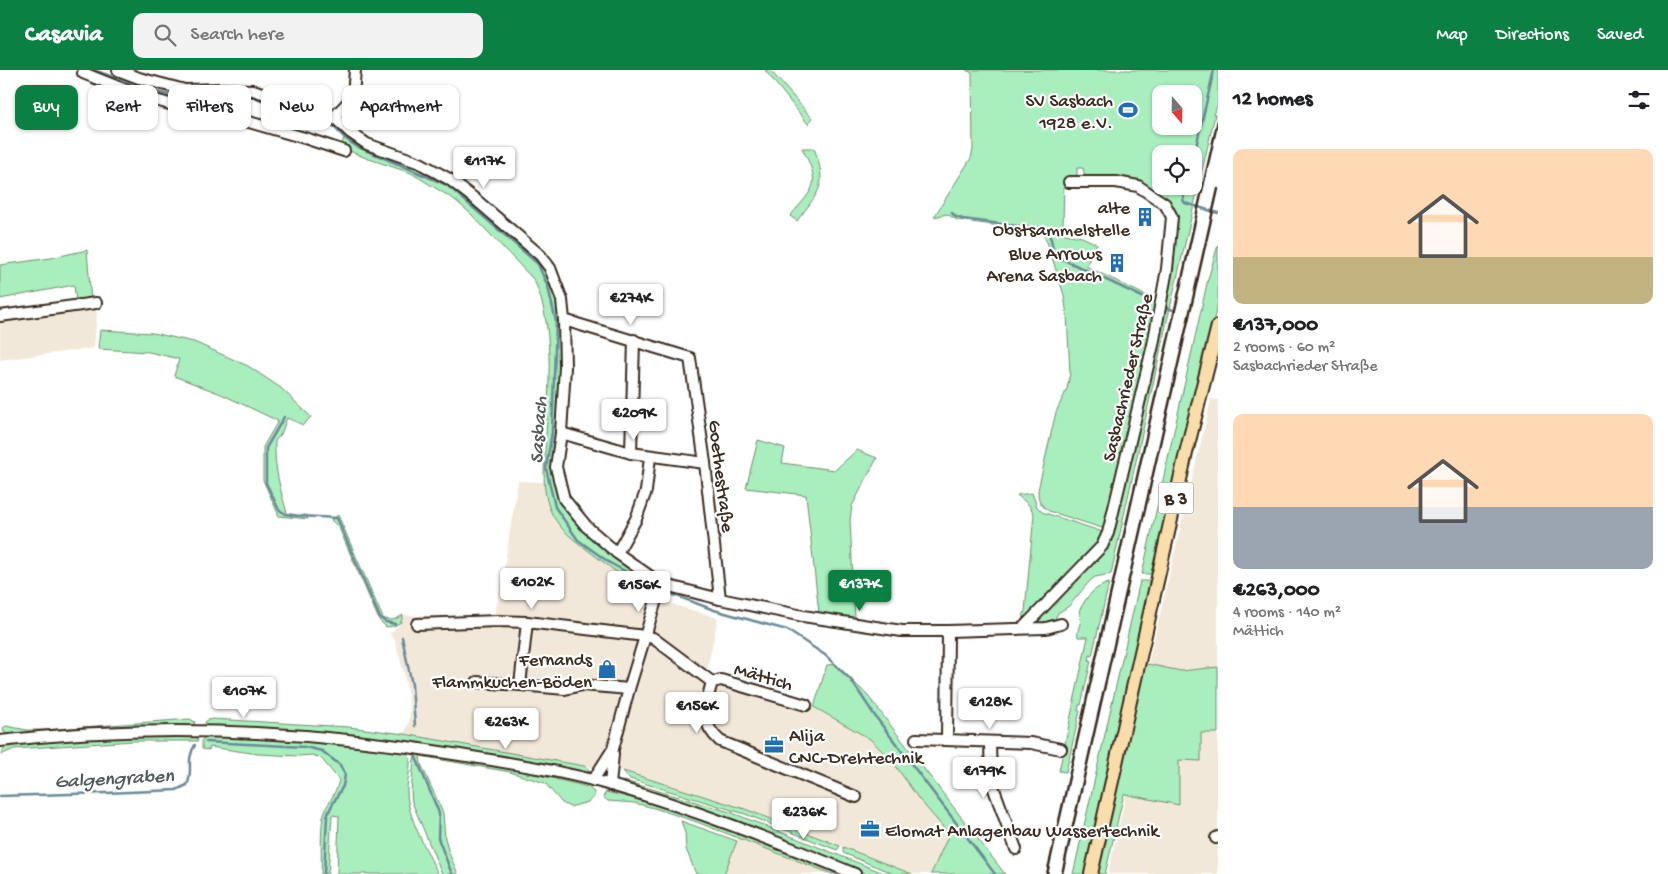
<!DOCTYPE html>
<html lang="en">
<head>
<meta charset="utf-8">
<style>
  :root { --surface:#fff; --page:#f2f2f2; --text:#202124; --muted:#757577; --accent:#0b8043 }
  body { margin:0; font-family:"Gochi Hand",sans-serif; background:var(--page); color:var(--text); height:100vh; display:flex; flex-direction:column; font-size:19px; white-space:nowrap }
  * { box-sizing:border-box; margin:0 }
  p { font-size:16px; color:var(--muted) }
  .icon { flex:none; width:28px; height:28px; fill:none; stroke:currentColor; stroke-width:2; stroke-linecap:round; stroke-linejoin:round }
  .map { position:relative; flex:1; overflow:hidden }
  .details { display:flex; flex-direction:column; background:var(--surface); width:450px }
  .details>* { flex:none }
  .banner { position:absolute; left:15px; top:15px; width:475px; height:45px; display:flex; gap:10px }
  .needle { width:32px; rotate:160deg }
  .controls { position:absolute; left:1152px; top:15px; display:grid; gap:10px }
  .controls a { display:grid; place-items:center; width:50px; height:50px; border-radius:10px; background:var(--surface); box-shadow:0 1px 4px #0004; font-size:25px }
  .price { position:absolute; translate:-50% -42px; padding:0 11px; border-radius:5px; background:#fff; color:#222; font-size:16px; line-height:32px; filter:drop-shadow(0 1px 2px #0008) }
  .price::after { content:''; position:absolute; left:50%; top:30px; width:15px; height:11px; margin-left:-8px; background:inherit; clip-path:polygon(0 0,100% 0,50% 100%) }
  .price.on { background:var(--accent); color:#fff }
  ul { padding:0; list-style:none }
  li { display:grid; align-content:center; gap:10px; height:265px; padding:0 15px }
  li span { display:grid; place-items:center; height:155px; border-radius:10px; color:#555 }
  li>.icon { margin-inline-start:auto }
  span .icon { width:90px; height:90px; fill:#fffc; stroke-width:1 }
  li b { font-size:21px }
  h2 { display:flex; justify-content:space-between; align-items:center; height:60px; padding:0 15px; font-size:21px }
  .pill { padding:0 18px; border-radius:10px; background:var(--surface); box-shadow:0 1px 4px #0004; font-size:18px; line-height:45px }
  .pill.on { background:var(--accent); color:#fff }
  header { display:flex; align-items:center; gap:30px; box-sizing:border-box; height:70px; padding:0 25px; background:var(--accent); color:#fff }
  header strong { font-size:24px }
  nav { display:flex; gap:28px; margin-inline-start:auto; font-size:18px }
  .search { width:350px; height:45px; background:var(--page); display:flex; align-items:center; gap:12px; box-sizing:border-box; padding:0 18px; border-radius:10px; color:var(--muted); font-size:19px }
  main { display:flex; flex:1; min-height:0 }
  .map>svg:first-child { display:block }
  .built { fill:#f2e8da }
  .green { fill:#a8efbd; stroke:#728c6e; fill-rule:evenodd }
  .lines { fill:none; stroke-linecap:round; stroke-linejoin:round }
  .stream { stroke:#6a8a99; stroke-width:2.5 }
  .minor-casing { stroke:#3b2a1e; stroke-width:14 }
  .major-casing { stroke:#3b2a1e; stroke-width:16 }
  .minor { stroke:#fff; stroke-width:10 }
  .major { stroke:#f9deab; stroke-width:12 }
  .rail { stroke:#3b2a1e; stroke-width:2.5 }
  .labels { text-anchor:middle; stroke-width:4.5; stroke-linejoin:round; paint-order:stroke }
  .shield { fill:#fff; stroke:#766a62; stroke-width:1 }
  .shield-label { font-size:18px; font-weight:bold; fill:#3b2a1e }
  .poi-label { font-size:19px; fill:#3b2a1e; stroke:#fff; text-anchor:end }
  .street-label { font-size:19px; fill:#3b2a1e; stroke:#fff }
  .water-label { font-size:20px; font-style:italic; fill:#535a5c; stroke:#fff }
</style>
</head>
<body>
<header>
<strong>Casavia</strong>
<div class="search"><svg class="icon" aria-label="search" viewBox="0 0 24 24"><circle cx="10" cy="10" r="6"/><path d="M15 15l6 6"/></svg>Search here</div>
<nav><a>Map</a><a>Directions</a><a>Saved</a></nav>
</header>
<main>
<div class="map">
<svg width="1218" height="804" viewBox="0 0 1218 804">
  <rect width="100%" height="100%" fill="#fff"/>
  <filter id="ink" filterUnits="userSpaceOnUse"><feTurbulence type="fractalNoise" baseFrequency=".02" numOctaves="2"/><feDisplacementMap in="SourceGraphic" scale="10" xChannelSelector="R" yChannelSelector="G"/><feConvolveMatrix kernelMatrix="1 2 1 2 8 2 1 2 1" color-interpolation-filters="sRGB"/></filter>
  <g filter="url(#ink)">
    <g class="built">
      <path d="M 94,235 L 97,243 L 94,278 L 0,290 L 0,248 Z"/>
      <path d="M 1211,329 L 1218,330 L 1218,597 L 1181,601 L 1148,595 Z"/>
      <path d="M 518,411 L 544,412 L 549,437 L 555,450 L 571,467 L 651,528 L 718,548 L 706,604 L 814,637 L 870,669 L 893,692 L 918,728 L 949,764 L 931,804 L 912,804 L 745,739 L 623,701 L 576,695 L 404,664 L 409,652 L 410,641 L 404,604 L 395,571 L 390,564 L 401,552 L 403,545 L 494,548 L 502,511 Z"/>
      <path d="M 1201,663 L 1218,663 L 1218,804 L 1108,804 L 1126,725 L 1178,734 L 1179,690 Z"/>
      <path d="M 739,767 L 832,804 L 724,804 Z"/>
    </g>
    <g class="green">
      <path d="M 765,0 L 770,0 L 812,48 L 808,54 Z"/>
      <path d="M 966,0 L 1218,0 L 1218,35 L 1213,44 L 1215,45 L 1167,251 L 1111,504 L 1095,507 L 1089,512 L 1069,536 L 1058,543 L 1054,551 L 1039,553 L 1037,551 L 1038,547 L 1109,472 L 1118,441 L 1165,233 L 1176,146 L 1137,113 L 1085,107 L 1083,98 L 1077,98 L 1077,106 L 1075,108 L 1064,108 L 1063,156 L 1065,164 L 1082,167 L 1097,174 L 1086,196 L 1159,232 L 1108,460 L 1049,441 C 1040,435 1038,431 1038,420 L 1056,342 L 1067,319 L 1070,303 L 1067,245 L 1064,225 L 1047,172 L 1043,165 L 1036,161 L 957,150 L 947,144 L 934,147 L 971,88 L 973,79 L 972,3 ZM 1161,24 L 1194,24 L 1194,56 L 1161,56 ZM 1161,84 L 1194,84 L 1194,116 L 1161,116 Z"/>
      <path d="M 346,64 L 420,96 L 470,128 L 545,196 L 558,230 L 561,254 L 560,316 L 554,378 L 561,433 L 573,451 L 593,470 L 653,516 L 651,528 C 632,514 613,499 594,485 C 580,474 564,464 555,449 C 539,425 545,391 546,364 C 549,314 555,256 534,210 L 470,143 L 455,130 L 411,103 L 366,88 L 352,82 L 341,75 Z"/>
      <path d="M 802,78 L 814,78 C 828,116 820,120 797,151 L 790,146 C 816,116 821,115 802,78 Z"/>
      <path d="M 1218,175 L 1218,232 L 1151,504 L 1142,504 L 1208,209 Z"/>
      <path d="M 87,180 L 91,231 L 76,233 L 74,215 L 0,229 L 0,195 L 51,188 Z"/>
      <path d="M 100,260 L 153,263 L 194,272 L 248,296 L 281,318 L 311,347 L 303,355 L 287,348 L 281,364 L 275,371 C 274,397 280,419 287,443 L 291,446 L 307,445 L 308,449 L 279,446 L 263,410 L 263,377 L 278,351 L 221,324 L 174,306 L 179,289 L 149,282 L 98,279 Z"/>
      <path d="M 758,370 L 785,378 L 782,393 L 835,400 L 857,380 L 877,388 L 852,436 L 850,450 L 855,550 L 819,543 L 806,425 L 746,418 Z"/>
      <path d="M 1032,423 L 1037,437 L 1042,442 L 1100,461 L 1103,464 L 1098,473 L 1092,480 L 1021,552 L 1025,541 L 1034,444 L 1029,435 L 1017,425 Z"/>
      <path d="M 338,445 L 383,548 C 391,552 396,549 403,545 L 401,552 L 394,556 L 386,557 L 379,550 L 339,458 L 331,450 Z"/>
      <path d="M 1140,511 L 1149,511 L 1147,529 L 1084,804 L 1073,804 Z"/>
      <path d="M 1109,513 L 1092,586 L 1090,585 L 1089,590 L 1091,591 L 1081,635 L 1079,635 L 1078,640 L 1080,641 L 1066,702 L 1059,701 L 1088,567 L 1078,567 C 1076,557 1084,554 1079,541 C 1087,526 1093,518 1109,513 Z"/>
      <path d="M 1142,593 L 1181,601 L 1218,597 L 1218,663 L 1201,663 L 1201,691 L 1179,690 L 1179,735 L 1124,724 L 1105,804 L 1098,804 L 1115,718 Z"/>
      <path d="M 836,594 L 868,626 L 1005,804 L 931,804 L 949,764 L 918,728 L 893,692 L 870,669 L 814,637 L 827,595 Z"/>
      <path d="M 190,649 L 195,652 L 193,656 L 189,657 L 28,664 L 8,664 L 4,662 L 3,658 L 6,656 L 27,660 L 43,660 Z"/>
      <path d="M 213,649 L 349,657 L 404,664 L 584,696 L 591,701 L 582,703 L 506,688 L 396,671 L 342,664 L 206,656 L 205,652 L 208,650 Z"/>
      <path d="M 207,665 L 310,668 L 407,680 C 414,692 407,707 407,721 C 407,747 427,780 438,804 L 337,804 L 339,746 L 332,745 L 328,804 L 321,804 C 322,787 320,764 323,747 C 326,734 336,725 339,710 L 321,688 L 312,685 L 298,686 L 258,684 L 210,677 L 209,680 L 202,679 L 202,670 Z"/>
      <path d="M 110,666 L 196,666 L 198,671 L 133,671 L 14,679 L 1,685 L 5,676 L 8,674 Z"/>
      <path d="M 421,682 L 491,693 L 588,717 L 594,722 L 594,727 L 588,732 L 570,737 L 562,733 L 545,713 L 510,702 L 420,686 L 421,694 L 443,743 L 445,768 L 449,783 L 458,804 L 442,804 L 412,732 L 411,722 L 414,689 L 416,685 Z"/>
      <path d="M 623,701 L 745,739 L 840,776 L 837,780 L 745,744 L 630,709 Z"/>
      <path d="M 625,711 L 730,742 L 886,804 L 867,804 L 817,784 L 623,714 L 622,712 Z"/>
      <path d="M 606,722 L 637,729 L 687,744 L 847,804 L 832,804 L 694,751 L 654,738 L 634,733 L 608,731 L 603,727 Z"/>
      <path d="M 681,751 L 737,771 L 724,804 L 696,804 L 686,779 L 685,763 Z"/>
      <path d="M 843,777 L 912,804 L 894,804 L 843,783 Z"/>
    </g>
    <g class="lines">
      <g class="stream">
        <path d="M 94,0 L 149,20 L 186,29 L 252,27 L 318,48 L 334,57 L 346,69 L 356,76 L 447,115 L 538,194 L 548,217 L 556,252 L 552,362 L 546,398 L 555,437 L 578,470 L 610,493 L 656,518"/>
        <path d="M 1194,85 L 1214,0"/>
        <path d="M 1186,116 L 1183,130 L 1185,133 L 1218,143"/>
        <path d="M 952,143 L 956,147 L 963,149 L 1046,160 L 1051,169 L 1054,185 L 1157,234"/>
        <path d="M 1168,238 L 1173,240"/>
        <path d="M 284,347 L 266,378 L 266,413 L 279,440 L 286,444 L 300,446 L 337,448 L 380,548 L 386,552 L 395,554"/>
        <path d="M 661,520 L 714,540 L 787,560 L 825,585 L 851,610 L 875,646 L 995,804"/>
        <path d="M 402,567 L 412,615 L 415,656"/>
        <path d="M 206,672 L 305,677 L 322,681 L 340,695 L 345,705 L 343,716 L 332,735 L 327,746 L 324,804"/>
        <path d="M 415,685 L 439,743 L 438,768 L 452,804"/>
        <path d="M 0,726 L 106,723 L 176,720 L 187,715 C 194,701 185,691 195,675"/>
      </g>
      <g class="minor-casing">
        <g id="minor">
          <path d="M 84,0 L 83,3 L 138,25 L 180,37 L 204,39 L 308,69 L 344,81"/>
          <path d="M 118,0 L 139,8 L 185,20 L 223,19 L 253,20 L 334,47 L 351,63 L 367,74 L 420,93 L 449,109 L 475,129 L 540,185 L 550,198 L 562,230 L 564,250 L 565,297 L 561,363 L 556,397 L 564,429 L 587,457 L 617,483 L 661,514 L 720,529 L 803,546 L 902,561 L 948,561 L 1046,558 L 1061,554"/>
          <path d="M 334,47 L 353,27 L 355,0"/>
          <path d="M 0,246 L 96,233"/>
          <path d="M 564,250 L 690,288 L 705,393 L 720,529"/>
          <path d="M 561,363 L 631,383 L 705,393"/>
          <path d="M 631,383 L 634,270"/>
          <path d="M 617,483 L 636,449 L 646,421 L 650,387"/>
          <path d="M 527,552 L 520,615 L 565,619 L 582,615 L 629,619"/>
          <path d="M 417,554 L 498,551 L 527,552 L 645,566 L 653,568 L 712,612"/>
          <path d="M 1023,558 L 1102,476 L 1108,463 L 1153,275 L 1167,199 L 1172,147 L 1165,134 L 1138,116 L 1116,112 L 1069,112"/>
          <path d="M 477,612 L 520,615"/>
          <path d="M 806,635 L 721,610 L 712,612 C 705,637 699,652 720,671 L 856,727"/>
          <path d="M 916,669 L 1031,673 L 1061,679"/>
          <path d="M 947,670 L 948,561"/>
          <path d="M 0,671 C 153,653 308,660 460,685 C 510,693 562,701 611,715 C 694,739 775,771 855,804"/>
          <path d="M 990,672 L 991,711 L 1016,779"/>
          <path d="M 594,711 L 597,704 L 613,679 L 629,619 L 661,514"/>
          <path d="M 610,715 L 613,684"/>
          <path d="M 1216,768 L 1218,767"/>
        </g>
      </g>
      <g class="major-casing">
        <path id="major" d="M 1091,804 L 1186,383 L 1218,256"/>
      </g>
      <use href="#minor" class="minor"/>
      <use href="#major" class="major"/>
      <g class="rail">
        <path d="M 1047,804 L 1218,50"/>
        <path d="M 1062,804 L 1218,119"/>
      </g>
    </g>
  </g>
  <defs>
    <g id="stadium-bare" transform="scale(1.5)"><path d="M0-5a6.5 5 0 1 0 0 10a6.5 5 0 1 0 0-10ZM-3.5-1.8h7v3.6h-7Z" fill="#1f6fb2" stroke="#fff" stroke-width="2.5" paint-order="stroke"/></g>
    <g id="building-bare" transform="scale(1.5)"><path d="M-4-6H4V6H1V3H-1V6H-4ZM-2.5-4.3h1.7v1.8h-1.7ZM.8-4.3h1.7v1.8H.8ZM-2.5-1h1.7V.8h-1.7ZM.8-1h1.7V.8H.8Z" fill="#1f6fb2" stroke="#fff" stroke-width="2.5" paint-order="stroke"/></g>
    <g id="shop-bare" transform="scale(1.5)"><path d="M-5-2.5h2.3a2.7 3.5 0 0 1 5.4 0H5L5.5 6h-11ZM-1.5-2.5h3a1.5 2.3 0 0 0-3 0Z" fill="#1f6fb2" stroke="#fff" stroke-width="2.5" paint-order="stroke"/></g>
    <g id="office-bare" transform="scale(1.5)"><path d="M-6-3h4V-5.5h4V-3h4V5H-6ZM-1-4.5V-3h2v-1.5ZM-6 0V1H6V0Z" fill="#1f6fb2" stroke="#fff" stroke-width="2.5" paint-order="stroke"/></g>
  </defs>
  <g fill-rule="evenodd">
    <use href="#stadium-bare" x="1128" y="40"/>
    <use href="#building-bare" x="1145" y="147"/>
    <use href="#building-bare" x="1117" y="193"/>
    <use href="#shop-bare" x="607" y="599"/>
    <use href="#office-bare" x="774" y="675"/>
    <use href="#office-bare" x="870" y="759"/>
  </g>
  <g class="labels">
    <rect class="shield" x="1158.5" y="412.5" width="35" height="31" rx="4"/>
    <g class="shield-label">
      <text x="1176" y="434">B 3</text>
    </g>
    <g class="poi-label">
      <text x="1113" y="36">SV Sasbach<tspan x="1113" dy="22">1928 e.V.</tspan></text>
      <text x="1130" y="143">alte<tspan x="1130" dy="22">Obstsammelstelle</tspan></text>
      <text x="1102" y="189">Blue Arrows<tspan x="1102" dy="22">Arena Sasbach</tspan></text>
      <text x="592" y="595">Fernands<tspan x="592" dy="22">Flammkuchen-Böden</tspan></text>
      <text x="789" y="671" text-anchor="start">Alija<tspan x="789" dy="22">CNC-Drehtechnik</tspan></text>
      <text x="885" y="766" text-anchor="start">Elomat Anlagenbau Wassertechnik</text>
    </g>
    <g class="street-label">
      <text transform="translate(1126 307) rotate(-77)" y="7">Sasbachrieder Straße</text>
      <text transform="translate(723 406) rotate(83)" y="7">Goethestraße</text>
      <text transform="translate(764 605) rotate(16)" y="7">Mättich</text>
    </g>
    <g class="water-label">
      <text transform="translate(537 360) rotate(-86)" y="7">Sasbach</text>
      <text transform="translate(114 707) rotate(-3)" y="7">Galgengraben</text>
    </g>
  </g>
</svg>
<div class="controls">
<a><svg class="needle" viewBox="-14 -14 28 28"><path d="M0-13l5 13h-10z" fill="#e53935"/><path d="M0 13l5-13h-10z" fill="#757577"/></svg></a>
<a><svg class="icon" aria-label="locate" viewBox="0 0 24 24"><circle cx="12" cy="12" r="6"/><path d="M12 2v4M12 18v4M2 12h4M18 12h4"/></svg></a>
</div>
<b class="price" style="left:484px;top:119px">€117K</b>
<b class="price" style="left:631px;top:256px">€274K</b>
<b class="price" style="left:634px;top:371px">€209K</b>
<b class="price" style="left:532px;top:540px">€102K</b>
<b class="price on" style="left:860px;top:542px">€137K</b>
<b class="price" style="left:639px;top:543px">€156K</b>
<b class="price" style="left:244px;top:649px">€107K</b>
<b class="price" style="left:990px;top:660px">€128K</b>
<b class="price" style="left:697px;top:664px">€156K</b>
<b class="price" style="left:506px;top:680px">€263K</b>
<b class="price" style="left:984px;top:729px">€179K</b>
<b class="price" style="left:804px;top:770px">€236K</b>
<div class="banner">
<a class="pill on">Buy</a>
<a class="pill">Rent</a>
<a class="pill">Filters</a>
<a class="pill">New</a>
<a class="pill">Apartment</a>
</div>
</div>
<section class="details">
<h2>12 homes<svg class="icon" aria-label="filters" viewBox="0 0 24 24"><path d="M4 7h16M4 17h16"/><circle cx="9" cy="7" r="2"/><circle cx="15" cy="17" r="2"/></svg></h2>
<ul>
<li><span style="background:linear-gradient(#ffd9b3 70%,#c2b280 0)"><svg class="icon" aria-label="home" viewBox="0 0 24 24"><path d="M3 11l9-7 9 7M6 9v11h12V9"/></svg></span><div><b>€137,000</b><p>2 rooms · 60 m²</p><p>Sasbachrieder Straße</p></div></li>
<li><span style="background:linear-gradient(#ffd9b3 60%,#9aa5b1 0)"><svg class="icon" aria-label="home" viewBox="0 0 24 24"><path d="M3 11l9-7 9 7M6 9v11h12V9"/></svg></span><div><b>€263,000</b><p>4 rooms · 140 m²</p><p>Mättich</p></div></li>
</ul>
</section>
</main>
</body>
</html>
